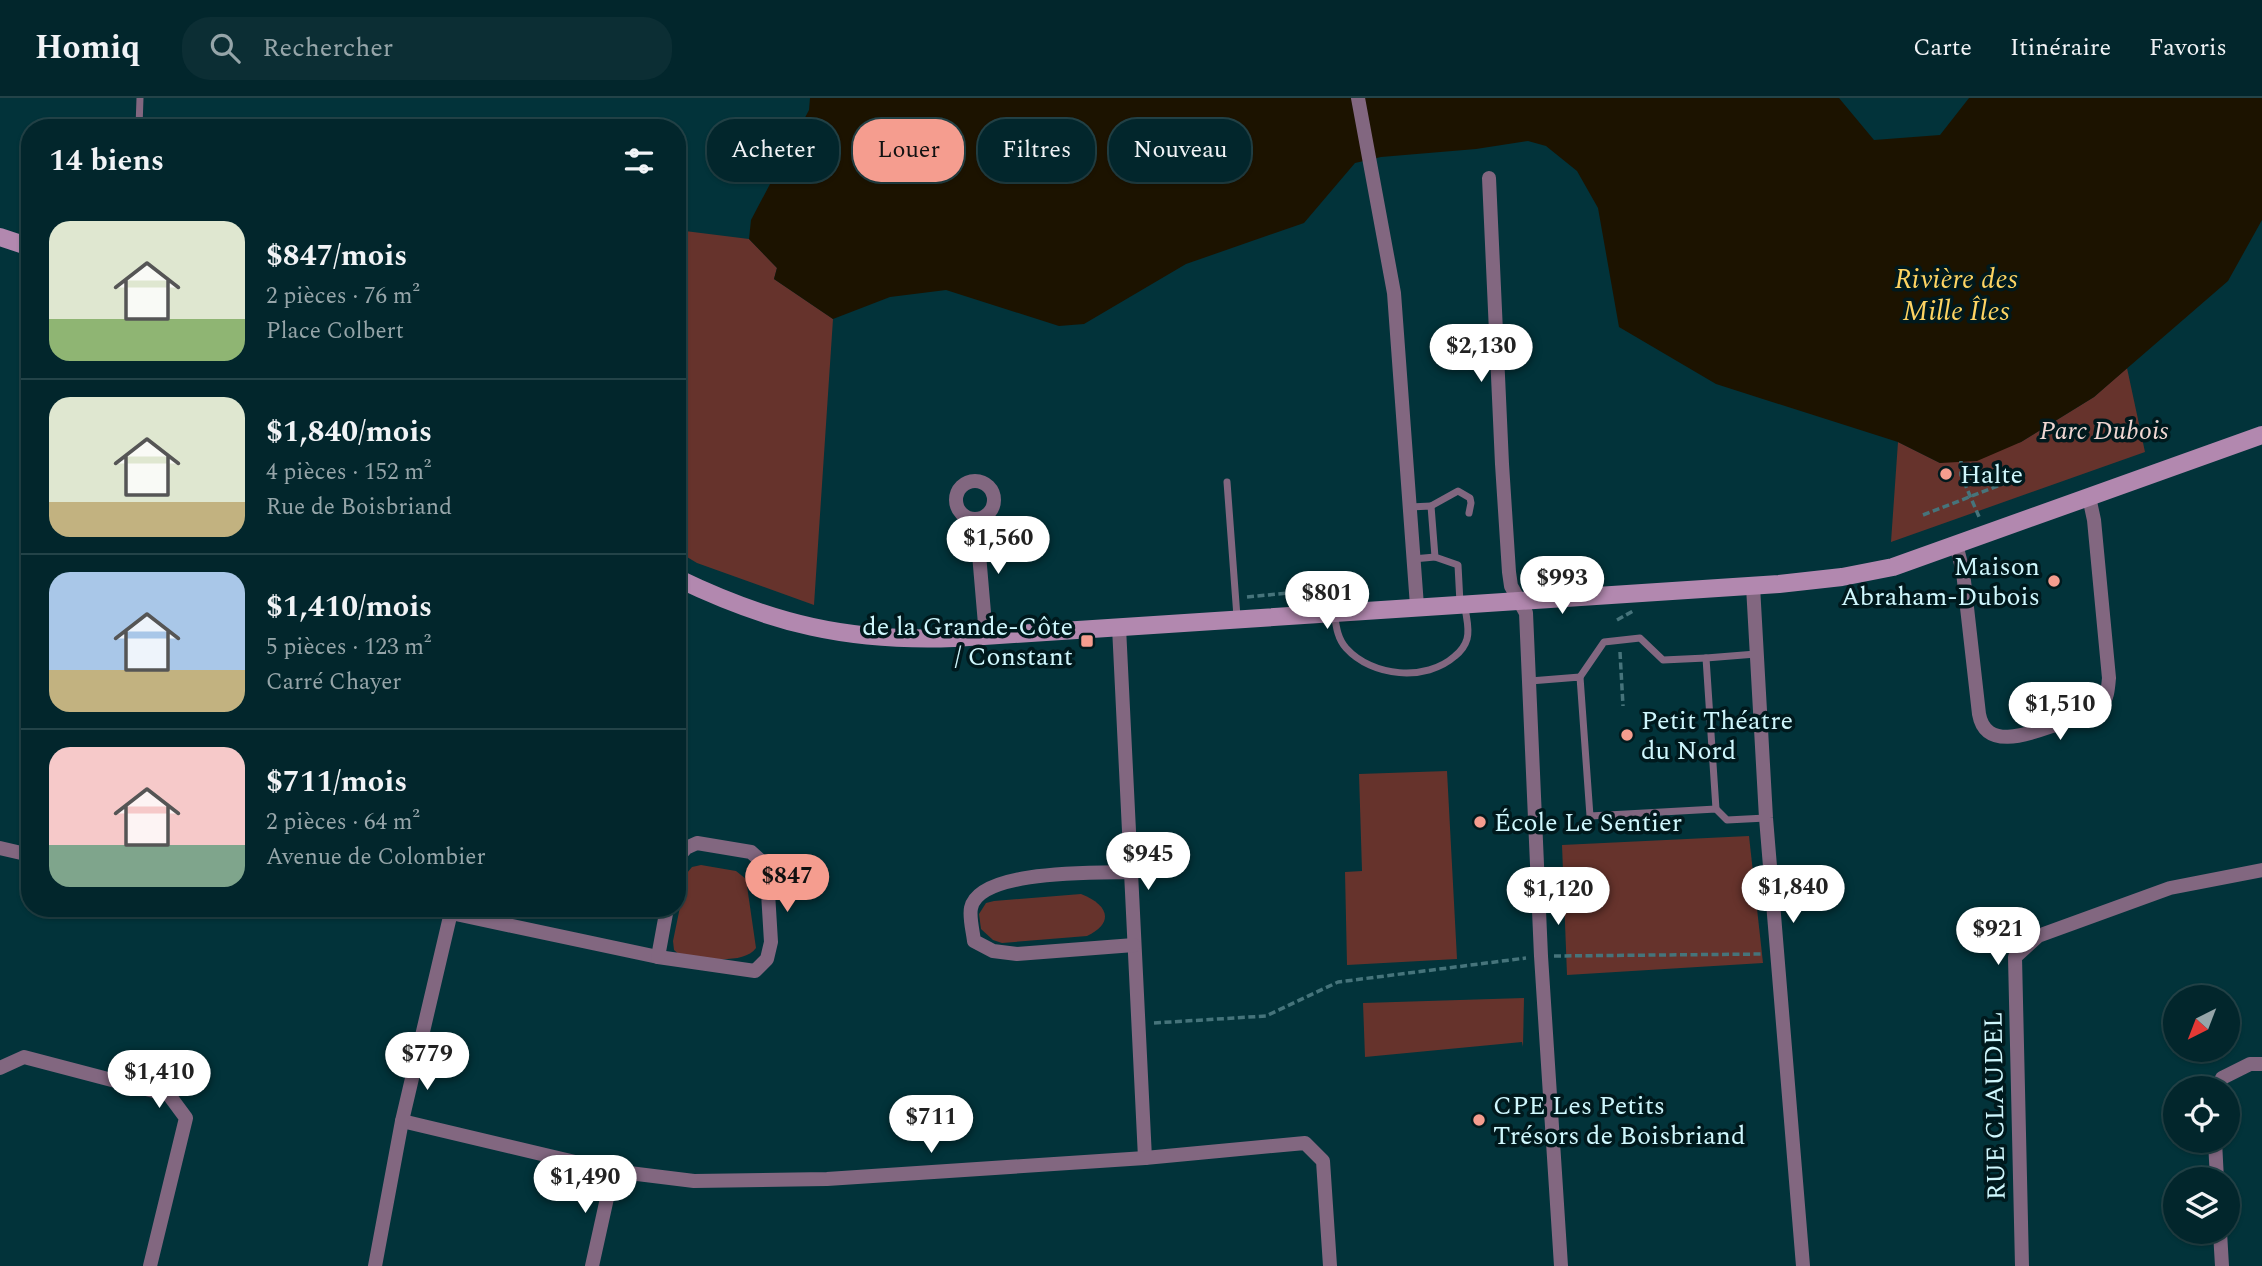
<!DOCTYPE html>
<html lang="fr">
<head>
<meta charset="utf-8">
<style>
  :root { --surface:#02262c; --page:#0c2e34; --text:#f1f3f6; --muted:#96a5a9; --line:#234348; --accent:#f59d8f }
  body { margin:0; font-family:Spectral,serif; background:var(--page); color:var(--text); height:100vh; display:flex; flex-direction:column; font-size:26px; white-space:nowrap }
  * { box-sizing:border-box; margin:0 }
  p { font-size:23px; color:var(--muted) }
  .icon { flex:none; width:38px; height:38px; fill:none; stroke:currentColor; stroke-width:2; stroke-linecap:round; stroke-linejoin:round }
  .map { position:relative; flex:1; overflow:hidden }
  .panel { position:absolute; left:21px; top:21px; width:665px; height:798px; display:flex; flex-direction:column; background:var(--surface); border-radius:28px; box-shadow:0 2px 5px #0004,0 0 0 2px var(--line) }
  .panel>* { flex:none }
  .banner { position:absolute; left:707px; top:21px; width:665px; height:63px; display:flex; gap:14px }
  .needle { width:46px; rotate:222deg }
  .buttons { position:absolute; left:2163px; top:887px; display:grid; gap:14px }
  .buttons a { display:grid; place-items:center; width:77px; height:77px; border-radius:50%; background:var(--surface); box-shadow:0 2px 5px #0004,0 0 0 2px var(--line); font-size:35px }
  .price { position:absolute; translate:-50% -60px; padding:0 16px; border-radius:24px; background:#fff; color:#222; font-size:23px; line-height:46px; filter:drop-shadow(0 2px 4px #0008) }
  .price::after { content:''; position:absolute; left:50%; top:42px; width:21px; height:16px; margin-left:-10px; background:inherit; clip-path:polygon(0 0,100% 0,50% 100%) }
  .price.selected { background:var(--accent); color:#111 }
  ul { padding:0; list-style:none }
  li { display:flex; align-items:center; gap:21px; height:175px; padding:0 28px }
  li+li { border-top:2px solid var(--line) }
  li span { display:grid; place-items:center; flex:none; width:196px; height:140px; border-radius:21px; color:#555 }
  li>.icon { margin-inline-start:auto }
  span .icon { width:84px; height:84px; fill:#fffc; stroke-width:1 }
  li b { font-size:30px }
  h2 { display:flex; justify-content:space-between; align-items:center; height:84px; padding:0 28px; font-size:30px }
  .tag { padding:0 24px; border-radius:28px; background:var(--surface); box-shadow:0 2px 5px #0004,0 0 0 2px var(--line); font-size:24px; line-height:63px }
  .tag.selected { background:var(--accent); color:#111 }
  header { display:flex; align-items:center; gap:42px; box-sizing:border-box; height:98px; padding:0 35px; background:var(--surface); border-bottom:2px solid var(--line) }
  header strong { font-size:33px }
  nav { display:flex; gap:38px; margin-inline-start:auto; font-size:24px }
  .search { width:490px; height:63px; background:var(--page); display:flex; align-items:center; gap:18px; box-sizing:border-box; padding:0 24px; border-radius:28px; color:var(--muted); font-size:26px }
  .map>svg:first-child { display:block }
  .green { fill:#66332c }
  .water { fill:#1c1300 }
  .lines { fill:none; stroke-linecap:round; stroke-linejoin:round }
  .path { stroke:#46747b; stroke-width:3.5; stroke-dasharray:7 3.5; stroke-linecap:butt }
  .lane { stroke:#826780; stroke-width:7 }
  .street { stroke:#826780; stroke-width:14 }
  .secondary { stroke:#b288af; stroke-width:18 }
  .poi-dot { fill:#f59d8f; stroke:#00191d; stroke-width:2.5 }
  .labels { text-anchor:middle; stroke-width:7; stroke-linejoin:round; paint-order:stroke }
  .park-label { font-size:26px; font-style:italic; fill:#f0d7d3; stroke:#00191d }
  .poi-label { font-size:26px; fill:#cff7fd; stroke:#00191d; text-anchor:start }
  .street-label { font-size:26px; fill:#cff7fd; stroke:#00191d }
  .water-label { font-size:28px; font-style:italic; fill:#fed462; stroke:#00191d }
</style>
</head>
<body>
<header>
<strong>Homiq</strong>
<div class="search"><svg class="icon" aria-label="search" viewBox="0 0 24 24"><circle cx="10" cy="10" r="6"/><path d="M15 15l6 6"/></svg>Rechercher</div>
<nav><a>Carte</a><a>Itinéraire</a><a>Favoris</a></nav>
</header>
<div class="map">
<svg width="2262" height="1168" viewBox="0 0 2262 1168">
  <rect width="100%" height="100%" fill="#02333a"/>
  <g class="green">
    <path d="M 677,132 L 749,141 L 777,170 L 774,181 L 833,221 L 814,507 L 697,465 L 677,453 Z"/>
    <path d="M 2127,270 L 2145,354 L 1891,444 L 1898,344 L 1940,365 L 2021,344 L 2094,299 Z"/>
    <path d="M 1447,673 L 1457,861 L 1347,867 L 1345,774 L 1362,773 L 1359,676 Z"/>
    <path d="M 1749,738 L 1763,865 L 1567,877 L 1562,747 Z"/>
    <path d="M 701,767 L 736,773 L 746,781 L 756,850 C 743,868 701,859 681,858 L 674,852 L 673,843 L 687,775 L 692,769 Z"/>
    <path d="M 1081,796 C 1107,806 1116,824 1087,838 L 1002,845 L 993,842 L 981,831 L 979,816 L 986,805 L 994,803 Z"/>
    <path d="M 1524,900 L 1523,949 L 1522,944 L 1365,959 L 1363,905 Z"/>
  </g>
  <path class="water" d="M 810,0 L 1839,0 L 1874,42 L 1940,37 L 1969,0 L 2262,0 L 2262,122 L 2228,183 L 2094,299 L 2021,344 L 1977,363 L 1940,365 L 1898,344 L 1716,286 L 1619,229 L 1598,110 L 1577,73 L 1546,48 L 1528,43 L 1476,51 L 1381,59 L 1355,65 L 1304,125 L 1186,166 L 1084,226 L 1059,228 L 946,192 L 890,199 L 833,221 L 774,181 L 777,170 L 749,141 L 751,122 L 809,12 Z"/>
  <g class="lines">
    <g class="path">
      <path d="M 1961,363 L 1961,377 L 1980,421"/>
      <path d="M 1923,417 L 2013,382"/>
      <path d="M 1247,499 L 1289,495 L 1333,496"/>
      <path d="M 1617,522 L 1633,513"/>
      <path d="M 1620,554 L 1623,608"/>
      <path d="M 1554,858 L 1764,856"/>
      <path d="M 1154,925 L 1266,918 L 1338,884 L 1526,860"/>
    </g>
    <g class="lane">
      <path d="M 139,29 L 140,0"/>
      <path d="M 107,30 L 113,27 L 139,30"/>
      <path d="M 1227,384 L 1237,519"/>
      <path d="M 1431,408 L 1458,393 L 1470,400 L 1471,405 L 1469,415"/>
      <path d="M 1410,409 L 1431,408 L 1435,459 L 1458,467 L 1460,505"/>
      <path d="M 1413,461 L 1435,459"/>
      <path d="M 1334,514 C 1336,527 1337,540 1346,550 C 1372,579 1426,584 1455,558 C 1460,554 1465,548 1467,541 C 1470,531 1466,519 1465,509"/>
      <path d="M 1580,579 L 1604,544 L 1640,540 L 1663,562 L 1706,560"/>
      <path d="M 1530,583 L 1580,579 L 1590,718 L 1716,711 L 1727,722 L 1766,720"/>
      <path d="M 1716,711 L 1706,560 L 1756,556"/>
    </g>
    <g class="street">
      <path d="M 1358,0 L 1394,195 L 1417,508"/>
      <path d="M 1489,80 L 1502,366 L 1509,474 L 1511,488 L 1526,515 L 1541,858 L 1561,1168"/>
      <circle cx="975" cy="402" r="19"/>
      <path d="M 976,421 L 986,538"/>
      <path d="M 1956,446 L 1963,474 L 1979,616 C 1986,655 2034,634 2058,626 C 2071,621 2092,618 2102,606 C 2108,599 2108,589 2109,580 L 2094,422 L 2089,399"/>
      <path d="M 1753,488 L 1766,720 L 1803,1168"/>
      <path d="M 1119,529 L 1145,1060"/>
      <path d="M 0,750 L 30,757"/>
      <path d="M 1130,774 C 1098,775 979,771 971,810 C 969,819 973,834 974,843 L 993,853 L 1017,856 L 1134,847"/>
      <path d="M 451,815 L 658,859 L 755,873 L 767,861 L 771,844 L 767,778 L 762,764 L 751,754 L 697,745 L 686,750 L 677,760"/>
      <path d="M 658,859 L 667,810"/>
      <path d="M 0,970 L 24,959 L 169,997 L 186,1020 L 150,1168"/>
      <path d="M 2218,990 L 2222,980 L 2250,966 L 2262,966"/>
      <path d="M 402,1023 L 613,1073 L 694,1083 L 827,1081 L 1145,1060 L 1305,1045 L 1323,1063 L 1330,1168"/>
      <path d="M 2215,1043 L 2217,1082"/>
      <path d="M 2220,1134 L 2222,1168"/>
      <path d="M 375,1168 L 402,1023 L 452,810"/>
      <path d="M 592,1168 L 613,1073"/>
      <path d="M 2022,1168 L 2015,859 L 2038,838 L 2170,790 L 2262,772"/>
    </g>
    <g class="secondary">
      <path d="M 0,139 L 30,149"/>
      <path d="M 677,480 C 772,526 849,544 954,540 L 1779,486 L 1842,479 L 1893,469 L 2262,337"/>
    </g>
  </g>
  <g class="poi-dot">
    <circle cx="1946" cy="376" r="7"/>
    <circle cx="2054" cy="483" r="7"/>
    <rect x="1080" y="536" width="14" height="14" rx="3.5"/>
    <circle cx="1627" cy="637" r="7"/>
    <circle cx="1480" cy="724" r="7"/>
    <circle cx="1479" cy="1022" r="7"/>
  </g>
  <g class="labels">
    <g class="park-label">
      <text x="2104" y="341">Parc Dubois</text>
    </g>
    <g class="poi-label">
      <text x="1960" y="385">Halte</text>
      <text x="2040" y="477" text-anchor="end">Maison<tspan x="2040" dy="30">Abraham-Dubois</tspan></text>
      <text x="1073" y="537" text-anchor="end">de la Grande-Côte<tspan x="1073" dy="30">/ Constant</tspan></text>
      <text x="1641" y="631">Petit Théatre<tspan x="1641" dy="30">du Nord</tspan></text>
      <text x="1494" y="733">École Le Sentier</text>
      <text x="1493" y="1016">CPE Les Petits<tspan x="1493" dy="30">Trésors de Boisbriand</tspan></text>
    </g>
    <g class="street-label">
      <text transform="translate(1994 1008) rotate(-91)" y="9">RUE CLAUDEL</text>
    </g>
    <g class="water-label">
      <text x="1956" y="190">Rivière des<tspan x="1956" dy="32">Mille Îles</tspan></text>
    </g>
  </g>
</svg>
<div class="buttons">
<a><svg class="needle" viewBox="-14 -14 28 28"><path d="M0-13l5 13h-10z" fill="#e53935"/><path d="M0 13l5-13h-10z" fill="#96a5a9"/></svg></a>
<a><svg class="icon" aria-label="locate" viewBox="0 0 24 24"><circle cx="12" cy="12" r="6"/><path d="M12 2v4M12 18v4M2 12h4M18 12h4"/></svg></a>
<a><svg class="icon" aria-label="layers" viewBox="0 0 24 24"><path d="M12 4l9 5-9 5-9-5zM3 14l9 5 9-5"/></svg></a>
</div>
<b class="price" style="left:1481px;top:286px">$2,130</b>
<b class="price" style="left:998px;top:478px">$1,560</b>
<b class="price" style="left:1562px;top:518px">$993</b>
<b class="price" style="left:1327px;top:533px">$801</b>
<b class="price" style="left:2060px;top:644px">$1,510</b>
<b class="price" style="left:1148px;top:794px">$945</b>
<b class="price selected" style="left:787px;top:816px">$847</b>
<b class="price" style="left:1793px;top:827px">$1,840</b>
<b class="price" style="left:1558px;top:829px">$1,120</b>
<b class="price" style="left:1998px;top:869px">$921</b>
<b class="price" style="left:427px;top:994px">$779</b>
<b class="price" style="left:159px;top:1012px">$1,410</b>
<b class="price" style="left:931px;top:1057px">$711</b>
<b class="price" style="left:585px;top:1117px">$1,490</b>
<div class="banner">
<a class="tag">Acheter</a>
<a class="tag selected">Louer</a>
<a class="tag">Filtres</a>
<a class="tag">Nouveau</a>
</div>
<section class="panel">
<h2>14 biens<svg class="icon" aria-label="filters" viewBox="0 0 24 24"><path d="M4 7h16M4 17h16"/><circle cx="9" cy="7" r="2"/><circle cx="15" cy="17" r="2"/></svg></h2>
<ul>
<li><span style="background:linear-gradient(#dfe7d0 70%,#8fb573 0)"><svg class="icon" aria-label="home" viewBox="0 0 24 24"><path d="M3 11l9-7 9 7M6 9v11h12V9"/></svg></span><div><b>$847/mois</b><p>2 pièces · 76 m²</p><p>Place Colbert</p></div></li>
<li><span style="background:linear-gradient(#dfe7d0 75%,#c2b280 0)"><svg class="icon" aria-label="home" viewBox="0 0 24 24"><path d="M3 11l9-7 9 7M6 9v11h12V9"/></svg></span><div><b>$1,840/mois</b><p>4 pièces · 152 m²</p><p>Rue de Boisbriand</p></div></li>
<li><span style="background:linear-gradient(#a9c7e8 70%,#c2b280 0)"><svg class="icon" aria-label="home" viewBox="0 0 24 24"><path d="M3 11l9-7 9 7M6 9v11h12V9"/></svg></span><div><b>$1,410/mois</b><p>5 pièces · 123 m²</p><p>Carré Chayer</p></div></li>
<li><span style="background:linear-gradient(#f6c9c9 70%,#7fa58c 0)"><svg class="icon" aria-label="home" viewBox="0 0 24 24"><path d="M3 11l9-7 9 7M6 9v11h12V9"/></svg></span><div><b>$711/mois</b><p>2 pièces · 64 m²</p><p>Avenue de Colombier</p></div></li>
</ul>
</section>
</div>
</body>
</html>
